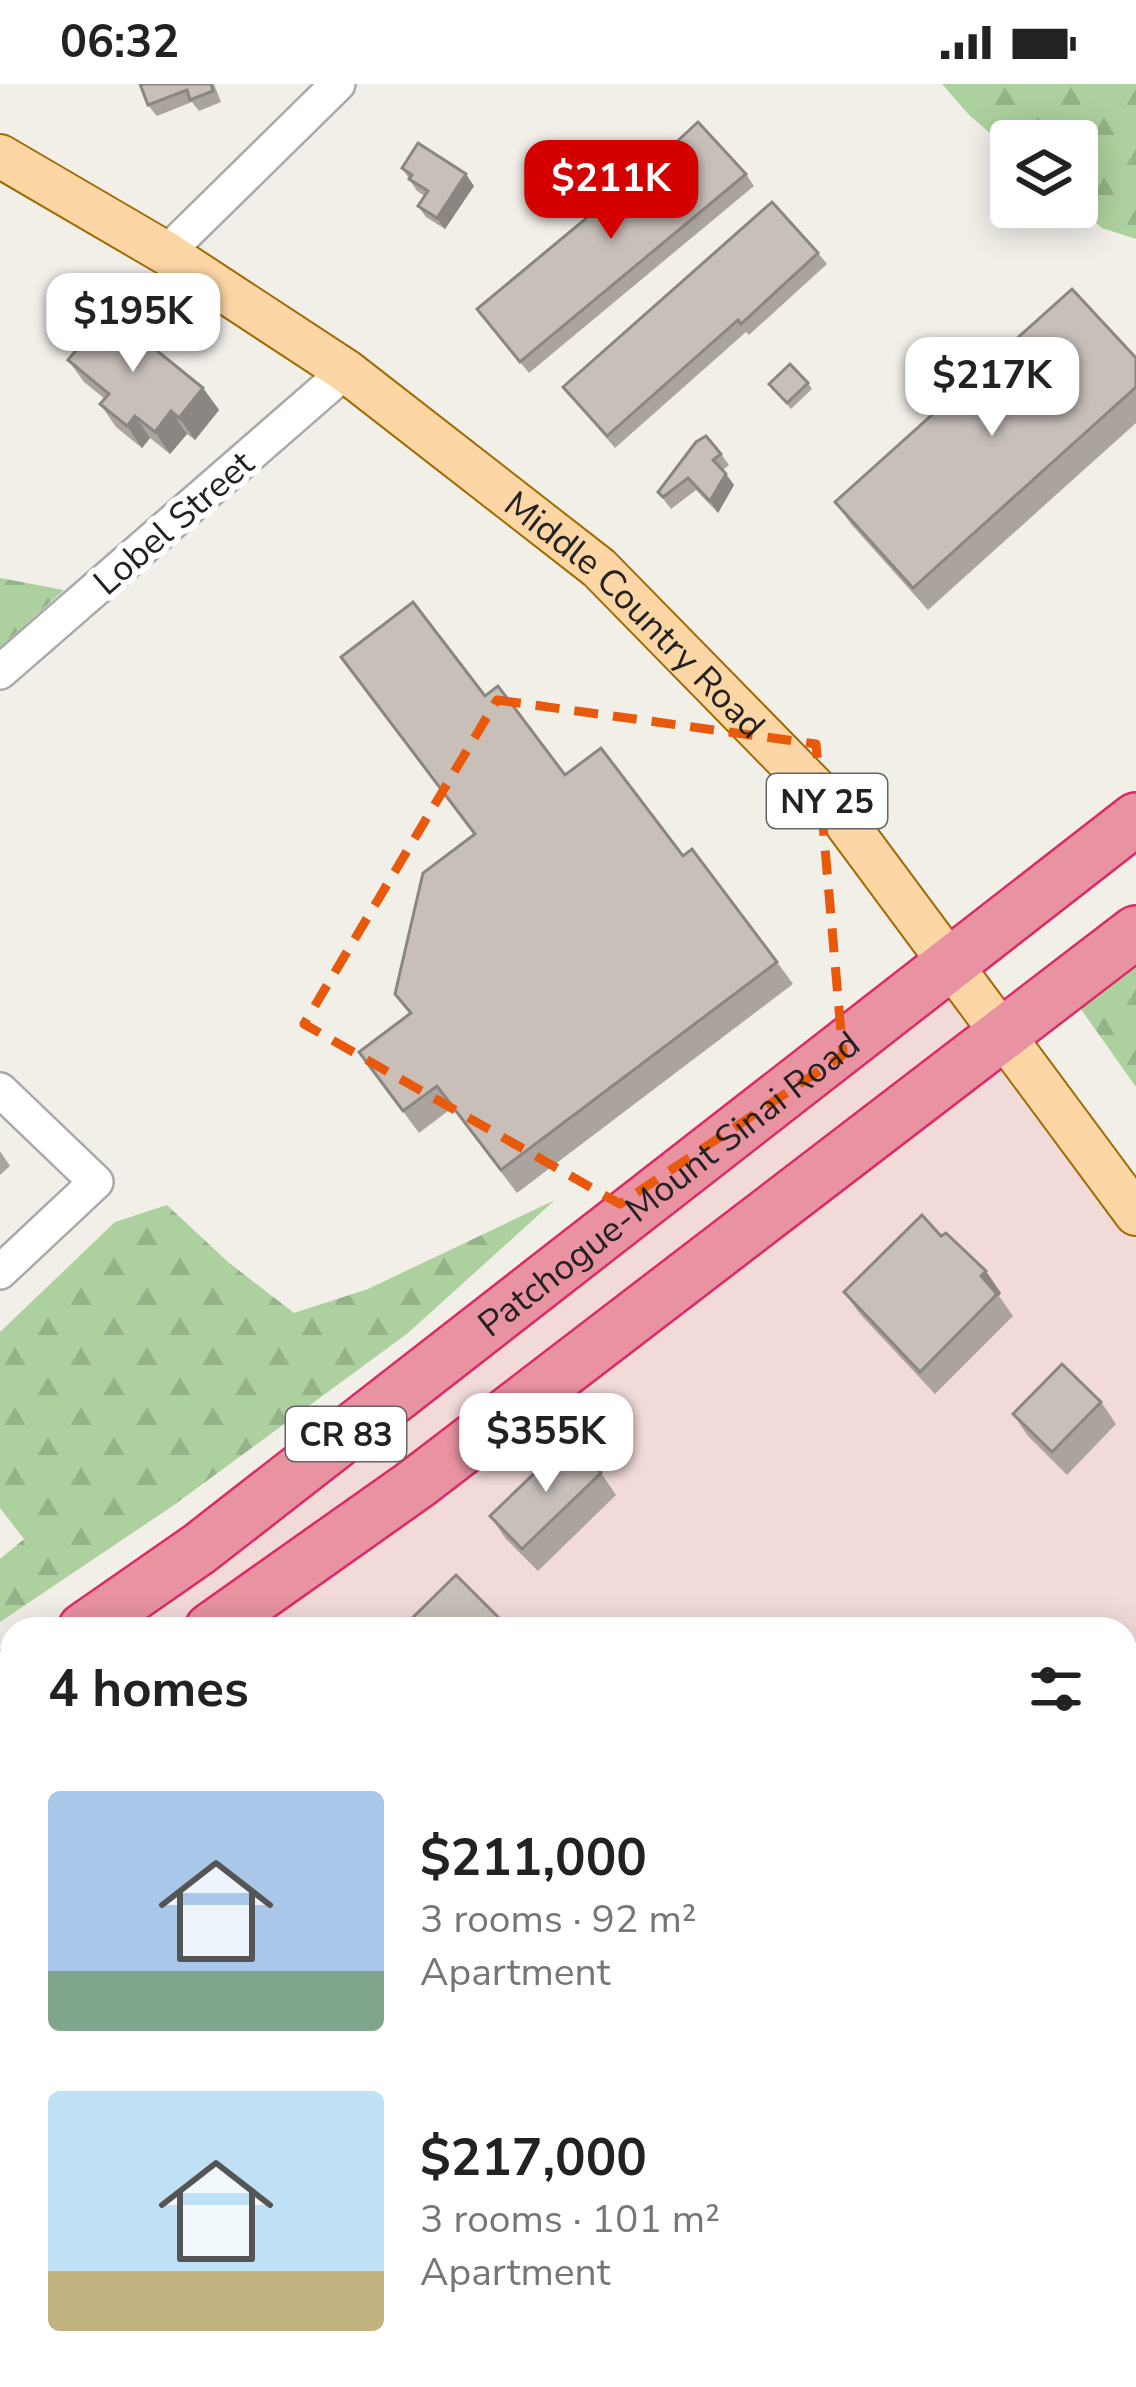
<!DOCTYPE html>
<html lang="en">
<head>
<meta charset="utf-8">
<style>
  :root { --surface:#fff; --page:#f6f6f6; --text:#222; --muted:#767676; --accent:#d40000 }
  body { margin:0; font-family:"Nunito Sans",sans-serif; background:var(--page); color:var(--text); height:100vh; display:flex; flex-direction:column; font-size:45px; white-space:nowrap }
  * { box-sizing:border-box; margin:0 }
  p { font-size:39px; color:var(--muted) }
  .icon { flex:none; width:66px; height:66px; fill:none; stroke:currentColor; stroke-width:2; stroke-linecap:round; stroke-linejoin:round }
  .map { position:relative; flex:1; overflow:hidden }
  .drawer { position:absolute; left:0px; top:1533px; width:1137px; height:771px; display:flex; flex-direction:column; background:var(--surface); border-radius:36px 36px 0 0; box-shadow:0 6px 30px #0003 }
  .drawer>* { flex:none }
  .buttons { position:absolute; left:990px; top:36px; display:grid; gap:24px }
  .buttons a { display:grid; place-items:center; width:108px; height:108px; border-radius:12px; background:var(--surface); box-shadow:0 6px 30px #0003; font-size:60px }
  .price { position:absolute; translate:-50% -102px; padding:0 27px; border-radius:24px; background:#fff; color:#222; font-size:39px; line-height:78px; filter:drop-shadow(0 3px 6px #0008) }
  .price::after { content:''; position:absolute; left:50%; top:72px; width:36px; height:27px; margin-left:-18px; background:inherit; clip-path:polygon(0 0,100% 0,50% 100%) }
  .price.selected { background:var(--accent); color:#fff }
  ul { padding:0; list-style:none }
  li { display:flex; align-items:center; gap:36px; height:300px; padding:0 48px }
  li span { display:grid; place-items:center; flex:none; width:336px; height:240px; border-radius:12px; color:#555 }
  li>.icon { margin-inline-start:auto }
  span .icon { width:144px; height:144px; fill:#fffc; stroke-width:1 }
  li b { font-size:51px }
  h2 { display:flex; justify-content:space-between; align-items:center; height:144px; padding:0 48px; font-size:51px }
  .status { display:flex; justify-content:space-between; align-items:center; height:84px; padding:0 60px; background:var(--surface); direction:ltr }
  .status svg { height:33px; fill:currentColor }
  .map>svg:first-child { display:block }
  .residential { fill:#e0dfdf }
  .commercial { fill:#f2dad9 }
  .forest { fill:url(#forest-firs) }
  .water { fill:url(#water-waves) }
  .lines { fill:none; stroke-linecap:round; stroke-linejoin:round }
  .minor-casing { stroke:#a9a9a9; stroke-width:38 }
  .major-casing { stroke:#a06b00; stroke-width:46 }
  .highway-casing { stroke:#dc2a67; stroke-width:56 }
  .minor { stroke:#fff; stroke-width:33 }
  .major { stroke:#fcd6a4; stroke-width:42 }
  .highway { stroke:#e892a2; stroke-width:51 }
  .wall { fill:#aba49e }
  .shaded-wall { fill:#8b8681 }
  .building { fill:#c7bfb8; stroke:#8b8681; stroke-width:3 }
  .marked { fill:none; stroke:#e8590c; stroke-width:9; stroke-dasharray:24 15; stroke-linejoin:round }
  .labels { text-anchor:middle; stroke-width:12; stroke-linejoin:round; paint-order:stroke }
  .shield { fill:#fff; stroke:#646464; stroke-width:3 }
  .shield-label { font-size:33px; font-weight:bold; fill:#222 }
  .street-label { font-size:36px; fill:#222; stroke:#fff }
</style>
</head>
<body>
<div class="status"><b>06:32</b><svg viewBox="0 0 49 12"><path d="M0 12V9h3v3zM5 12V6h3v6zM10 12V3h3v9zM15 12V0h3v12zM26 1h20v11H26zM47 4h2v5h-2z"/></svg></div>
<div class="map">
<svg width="1136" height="2303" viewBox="0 0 1136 2303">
  <defs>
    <pattern id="forest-firs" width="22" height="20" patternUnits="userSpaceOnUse" patternTransform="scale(3)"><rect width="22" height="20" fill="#add19e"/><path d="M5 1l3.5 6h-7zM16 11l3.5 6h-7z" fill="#95b388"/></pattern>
    <pattern id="water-waves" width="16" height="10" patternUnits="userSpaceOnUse" patternTransform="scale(3)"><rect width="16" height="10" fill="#aad3df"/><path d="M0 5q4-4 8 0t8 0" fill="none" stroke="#92b5bf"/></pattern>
  </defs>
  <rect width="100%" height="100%" fill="#f2efe9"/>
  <path class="residential" d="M 12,1684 L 12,2292 L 633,2292 L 643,2303 L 0,2303 L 0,1691 Z"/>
  <path class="commercial" d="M 947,880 L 1136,1095 L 1136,2303 L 826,2303 L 816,2292 L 1125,2292 L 1125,1545 L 122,1545 Z"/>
  <g class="forest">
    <path d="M 942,0 L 1136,0 L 1136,155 L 1102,144 L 1077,123 L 1077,57 L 1011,57 L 1011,67 L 969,31 Z"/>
    <path d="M 0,494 L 64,506 L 0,563 Z"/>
    <path d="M 1136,874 L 1136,1003 L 1078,921 Z"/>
    <path d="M 555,1116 L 408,1249 L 174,1421 L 0,1538 L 0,1475 L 24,1455 L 0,1424 L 0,1248 L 115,1138 L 167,1121 L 228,1178 L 294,1229 L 368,1205 Z"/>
  </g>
  <path class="water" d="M 310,2292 L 480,2292 L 491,2303 L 304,2303 Z"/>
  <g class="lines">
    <g class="minor-casing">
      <g id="minor">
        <path d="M 166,169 L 338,0"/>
        <path d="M 0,588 L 346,287"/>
        <path d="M 0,1006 L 96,1098 L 0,1188"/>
        <path d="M 0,1824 L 12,1829"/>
        <path d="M 43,2303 L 45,2292"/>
      </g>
    </g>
    <g class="major-casing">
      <g id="major">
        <path id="s1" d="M 0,72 L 166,169 L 346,287 L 599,484 L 837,727 L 1136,1130"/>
      </g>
    </g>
    <g class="highway-casing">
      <g id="highway">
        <path id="s2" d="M 84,1545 L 199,1465 L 1136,735"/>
        <path d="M 211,1545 L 416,1400 L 1136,848"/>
        <path d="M 0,1598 L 12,1591"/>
        <path d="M 0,1681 L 12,1674"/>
      </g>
    </g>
    <use href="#minor" class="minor"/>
    <use href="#major" class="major"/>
    <use href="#highway" class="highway"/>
  </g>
  <g class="wall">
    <path d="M 140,0 L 214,0 L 221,18 L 199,27 L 192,18 L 157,32 L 148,21 Z"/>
    <path d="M 402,84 L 474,102 L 445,145 L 426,133 L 418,122 L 425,112 L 417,107 Z"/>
    <path d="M 746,90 L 754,102 L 529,289 L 477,225 L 609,120 Z"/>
    <path d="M 818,169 L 827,180 L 749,251 L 746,248 L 615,364 L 563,303 Z"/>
    <path d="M 1136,274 L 1136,339 L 928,526 L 851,440 L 835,418 Z"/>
    <path d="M 68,276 L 203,304 L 219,326 L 195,356 L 187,350 L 170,370 L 150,354 L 142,364 L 116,343 L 100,320 L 105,315 L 84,298 Z"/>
    <path d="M 808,299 L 812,305 L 791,325 L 769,300 Z"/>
    <path d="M 721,370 L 729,381 L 723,386 L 734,401 L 718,429 L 696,406 L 671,425 L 658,408 Z"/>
    <path d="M 341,573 L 485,612 L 565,691 L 683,772 L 777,878 L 793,900 L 517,1109 L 452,1024 L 419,1049 L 359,968 L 410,930 L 395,910 L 474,750 Z"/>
    <path d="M 0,1067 L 10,1082 L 0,1091 Z"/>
    <path d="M 941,1152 L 1001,1209 L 999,1212 L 1013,1232 L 935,1310 L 860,1230 L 844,1208 Z"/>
    <path d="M 1101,1318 L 1116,1340 L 1067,1391 L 1028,1352 L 1013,1330 Z"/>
    <path d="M 601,1389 L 616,1411 L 538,1487 L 506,1455 L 490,1432 Z"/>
    <path d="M 0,1934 L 12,1944 L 12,2033 L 0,2023 Z"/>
    <path d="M 0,2060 L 12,2062 L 12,2121 L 0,2119 Z"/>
    <path d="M 0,2196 L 12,2211 L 12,2257 L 0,2255 Z"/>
    <path d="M 1056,2292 L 1125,2292 L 1136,2303 L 1067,2303 Z"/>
  </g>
  <g class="shaded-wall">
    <path d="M 466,90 L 474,102 L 445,145 L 437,134 Z"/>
    <path d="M 203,304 L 219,326 L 195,356 L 179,334 Z"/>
    <path d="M 171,327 L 187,350 L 170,370 L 155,348 Z"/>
    <path d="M 135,332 L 150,354 L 142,364 L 127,342 Z"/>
    <path d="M 726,390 L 734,401 L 718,429 L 710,417 Z"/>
    <path d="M 986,1187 L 1001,1209 L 999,1212 L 981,1192 Z"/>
    <path d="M 1,2196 L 12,2211 L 12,2248 L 0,2231 Z"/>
    <path d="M 149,2292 L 175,2292 L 174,2303 L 148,2303 Z"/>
  </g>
  <g class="building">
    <path d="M 140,0 L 211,0 L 213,7 L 190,16 L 187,6 L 148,21 Z"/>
    <path d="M 698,38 L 746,90 L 520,278 L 477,225 L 607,117 L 609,120 Z"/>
    <path d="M 418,59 L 466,90 L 437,134 L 418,122 L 428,107 L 409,95 L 412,91 L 402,84 Z"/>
    <path d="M 772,118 L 818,169 L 741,240 L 738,236 L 607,352 L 563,303 Z"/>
    <path d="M 1072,205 L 1136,274 L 1136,303 L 913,504 L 835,418 Z"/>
    <path d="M 108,227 L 203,304 L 179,334 L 171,327 L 155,348 L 135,332 L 127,342 L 100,320 L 109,310 L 68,276 Z"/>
    <path d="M 790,280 L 808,299 L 787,319 L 769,300 Z"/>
    <path d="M 706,352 L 721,370 L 713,376 L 726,390 L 710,417 L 688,394 L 663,413 L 658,408 L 696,358 Z"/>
    <path d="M 413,518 L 485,612 L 498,602 L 565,691 L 601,664 L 683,772 L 692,765 L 777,878 L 501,1086 L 437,1002 L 403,1027 L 359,968 L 411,929 L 395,910 L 423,789 L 475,750 L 341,573 Z"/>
    <path d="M 922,1131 L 941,1152 L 946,1149 L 986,1187 L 981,1192 L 997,1210 L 920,1288 L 844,1208 Z"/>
    <path d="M 1062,1280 L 1101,1318 L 1052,1368 L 1013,1330 Z"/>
    <path d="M 569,1356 L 601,1389 L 522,1465 L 490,1432 Z"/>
    <path d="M 456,1491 L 510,1545 L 401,1545 Z"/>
    <path d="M 0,1934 L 12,1944 L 12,2021 L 0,2011 Z"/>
    <path d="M 0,2060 L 12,2062 L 12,2095 L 0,2092 Z"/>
    <path d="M 1125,2168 L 1136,2179 L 1136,2303 L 1073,2303 L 1062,2292 L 1125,2292 Z"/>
    <path d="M 89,2292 L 149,2292 L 148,2303 L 87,2303 Z"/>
  </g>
  <path class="marked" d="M 497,616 L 816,660 L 843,971 L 620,1120 L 304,940 Z"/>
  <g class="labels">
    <g class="shield">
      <rect x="767" y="690" width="120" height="54" rx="9"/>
      <rect x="286" y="1323" width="120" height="54" rx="9"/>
    </g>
    <g class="shield-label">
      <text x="827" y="729">NY 25</text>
      <text x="346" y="1362">CR 83</text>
    </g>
    <g class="street-label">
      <text transform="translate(173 438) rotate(-41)" y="13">Lobel Street</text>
      <text dy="13" stroke="none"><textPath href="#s1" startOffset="786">Middle Country Road</textPath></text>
      <text dy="13" stroke="none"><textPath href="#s2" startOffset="735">Patchogue-Mount Sinai Road</textPath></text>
    </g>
  </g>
</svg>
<div class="buttons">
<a><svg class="icon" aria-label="layers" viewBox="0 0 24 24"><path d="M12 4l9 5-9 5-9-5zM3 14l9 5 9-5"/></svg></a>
</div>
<b class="price selected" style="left:611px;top:158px">$211K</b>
<b class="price" style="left:133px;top:291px">$195K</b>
<b class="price" style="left:992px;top:355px">$217K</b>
<b class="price" style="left:546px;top:1411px">$355K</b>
<section class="drawer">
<h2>4 homes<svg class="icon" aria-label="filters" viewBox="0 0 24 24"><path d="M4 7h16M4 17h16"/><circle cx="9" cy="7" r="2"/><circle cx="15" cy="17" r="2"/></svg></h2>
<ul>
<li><span style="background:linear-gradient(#a9c7e8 75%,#7fa58c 0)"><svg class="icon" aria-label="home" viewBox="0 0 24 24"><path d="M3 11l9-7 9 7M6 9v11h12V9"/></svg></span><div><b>$211,000</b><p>3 rooms · 92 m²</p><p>Apartment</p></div></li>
<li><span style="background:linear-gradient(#bfe0f5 75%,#c2b280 0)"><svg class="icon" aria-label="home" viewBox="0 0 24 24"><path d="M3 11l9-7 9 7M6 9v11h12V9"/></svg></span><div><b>$217,000</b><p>3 rooms · 101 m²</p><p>Apartment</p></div></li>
</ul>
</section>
</div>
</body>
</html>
